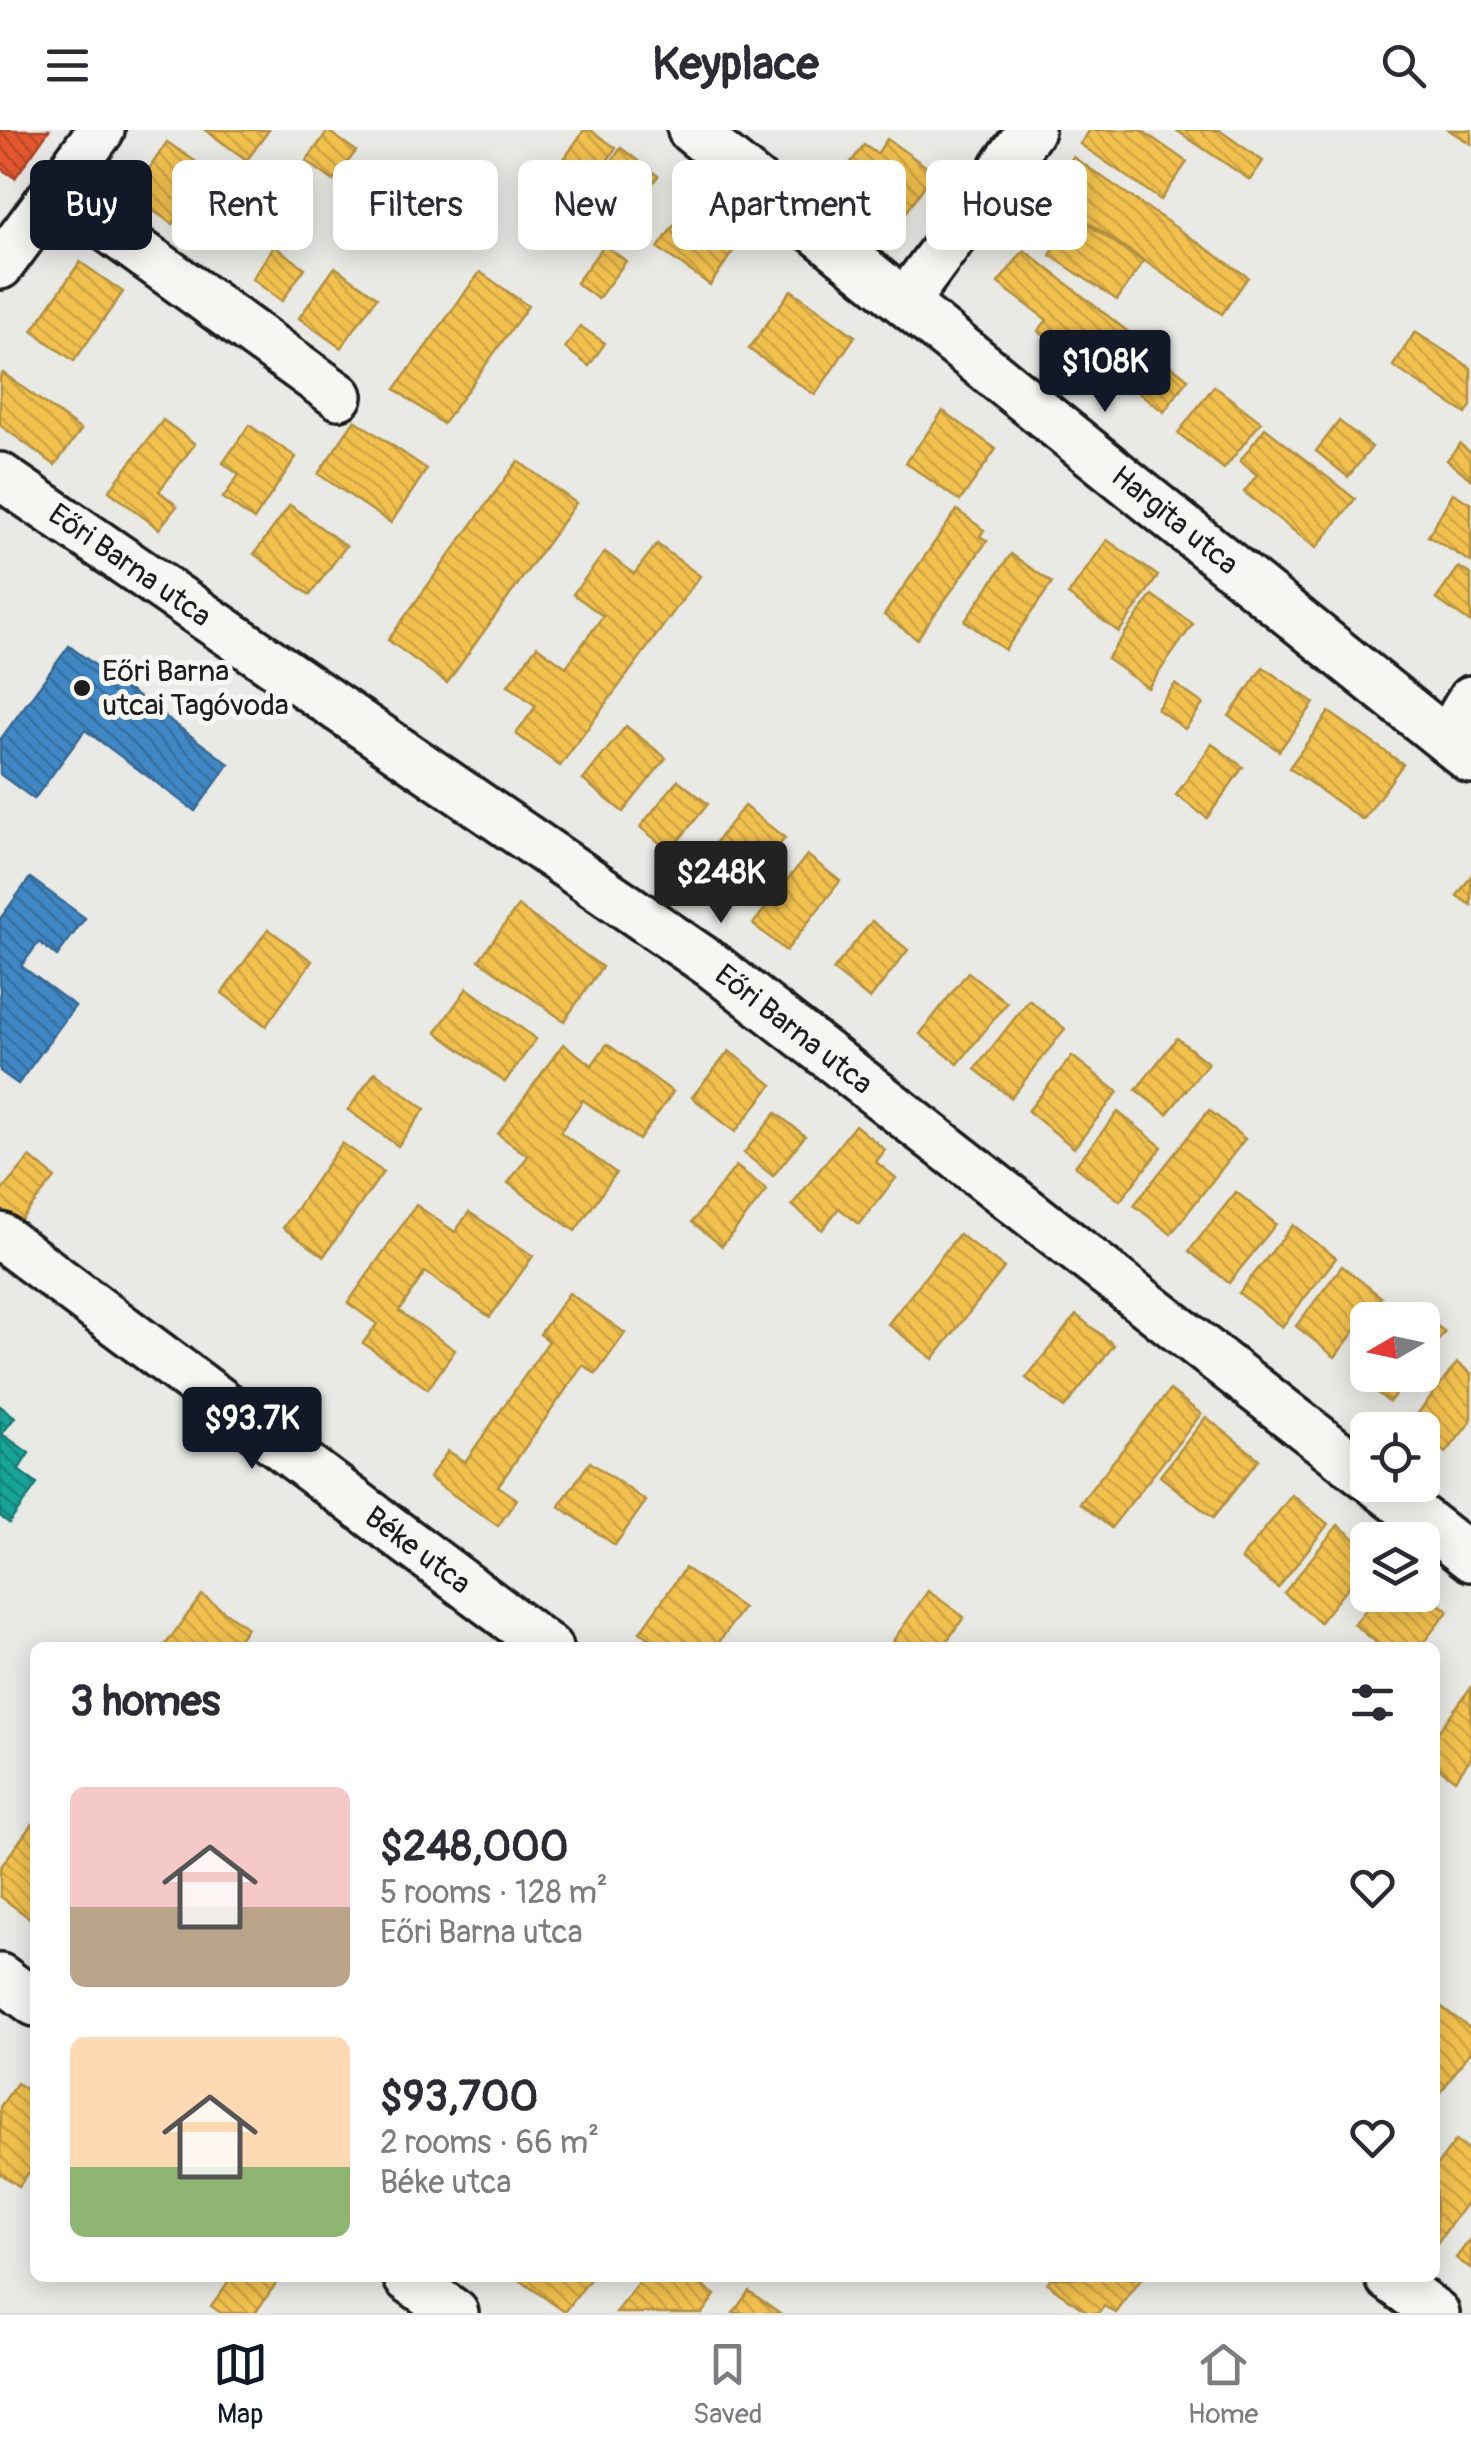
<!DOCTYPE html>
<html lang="en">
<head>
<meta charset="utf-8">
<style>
  :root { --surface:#fff; --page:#f7f7f7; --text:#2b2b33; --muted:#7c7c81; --line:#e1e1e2; --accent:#111827 }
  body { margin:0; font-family:Pangolin,sans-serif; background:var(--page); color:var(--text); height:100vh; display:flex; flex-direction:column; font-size:38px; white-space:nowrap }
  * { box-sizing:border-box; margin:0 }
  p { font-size:32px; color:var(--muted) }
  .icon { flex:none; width:55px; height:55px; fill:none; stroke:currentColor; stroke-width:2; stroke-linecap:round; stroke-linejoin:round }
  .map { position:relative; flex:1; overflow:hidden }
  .panel { position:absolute; left:30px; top:1512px; width:1410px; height:640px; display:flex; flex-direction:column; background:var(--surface); border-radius:15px; box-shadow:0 5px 25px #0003 }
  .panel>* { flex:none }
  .hud { position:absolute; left:30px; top:30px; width:1412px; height:90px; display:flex; gap:20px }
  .needle { width:65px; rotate:261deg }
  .tools { position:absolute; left:1350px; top:1172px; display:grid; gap:20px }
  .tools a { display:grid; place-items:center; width:90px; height:90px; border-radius:15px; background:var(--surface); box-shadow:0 5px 25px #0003; font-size:50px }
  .price { position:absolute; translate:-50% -85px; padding:0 22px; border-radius:10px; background:var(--accent); color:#fff; font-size:32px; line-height:65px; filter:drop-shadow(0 2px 5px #0008) }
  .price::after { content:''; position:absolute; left:50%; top:60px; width:30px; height:22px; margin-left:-15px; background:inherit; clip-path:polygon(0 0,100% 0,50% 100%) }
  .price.active { background:#222; color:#fff }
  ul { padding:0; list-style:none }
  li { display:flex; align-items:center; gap:30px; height:250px; padding:0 40px }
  li span { display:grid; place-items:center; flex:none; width:280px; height:200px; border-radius:15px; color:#555 }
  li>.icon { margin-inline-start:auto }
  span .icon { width:120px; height:120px; fill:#fffc; stroke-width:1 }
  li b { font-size:42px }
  h2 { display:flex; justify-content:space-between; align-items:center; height:120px; padding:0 40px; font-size:42px }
  .tag { padding:0 35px; border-radius:15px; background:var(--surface); box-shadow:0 5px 25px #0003; font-size:35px; line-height:90px }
  .tag.active { background:var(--accent); color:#fff }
  header { display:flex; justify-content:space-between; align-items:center; height:130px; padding:0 40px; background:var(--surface); font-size:45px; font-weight:800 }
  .menu { display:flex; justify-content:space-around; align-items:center; height:140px; border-top:2px solid var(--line); background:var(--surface); font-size:28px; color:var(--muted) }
  .menu a { display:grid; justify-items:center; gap:5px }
  .menu .active { color:var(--accent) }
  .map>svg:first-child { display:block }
  .homes { fill:url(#homes-back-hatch); stroke:#b2903f; stroke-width:2.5 }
  .shops { fill:url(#shops-back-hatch); stroke:#a84529; stroke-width:2.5 }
  .schools { fill:url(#schools-back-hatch); stroke:#346892; stroke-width:2.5 }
  .public { fill:url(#public-back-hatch); stroke:#187a73; stroke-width:2.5 }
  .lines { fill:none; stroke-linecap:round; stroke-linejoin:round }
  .minor-casing { stroke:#1c1c1c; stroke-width:52 }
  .minor { stroke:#f6f6f2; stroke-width:45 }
  .poi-dot { fill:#1c1c1c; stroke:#f6f6f2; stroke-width:4 }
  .labels { text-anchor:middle; stroke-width:10; stroke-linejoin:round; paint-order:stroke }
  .street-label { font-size:30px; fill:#1c1c1c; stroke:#f6f6f2 }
  .poi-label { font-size:30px; fill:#1c1c1c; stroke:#f6f6f2; text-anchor:start }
</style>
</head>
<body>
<header><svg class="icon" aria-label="menu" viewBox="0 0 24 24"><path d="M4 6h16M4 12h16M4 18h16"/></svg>Keyplace<svg class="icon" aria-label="search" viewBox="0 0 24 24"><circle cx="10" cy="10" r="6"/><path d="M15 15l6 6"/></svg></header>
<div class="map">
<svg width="1471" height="2183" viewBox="0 0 1471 2183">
  <defs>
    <pattern id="homes-back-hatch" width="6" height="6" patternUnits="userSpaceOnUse" patternTransform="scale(2.5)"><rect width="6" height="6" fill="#f2c14e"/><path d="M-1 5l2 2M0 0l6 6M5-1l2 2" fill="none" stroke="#cfa544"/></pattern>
    <pattern id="shops-back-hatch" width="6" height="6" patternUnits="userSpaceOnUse" patternTransform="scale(2.5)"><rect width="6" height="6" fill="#e4572e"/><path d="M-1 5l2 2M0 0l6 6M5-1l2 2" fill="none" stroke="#b84726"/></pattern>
    <pattern id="schools-back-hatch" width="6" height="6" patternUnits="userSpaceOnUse" patternTransform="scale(2.5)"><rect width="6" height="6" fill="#3f88c5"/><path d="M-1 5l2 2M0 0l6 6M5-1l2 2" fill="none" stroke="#346e9f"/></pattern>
    <pattern id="public-back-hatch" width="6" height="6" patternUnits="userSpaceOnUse" patternTransform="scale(2.5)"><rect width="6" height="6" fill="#17a398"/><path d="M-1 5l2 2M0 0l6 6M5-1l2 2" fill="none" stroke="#14847b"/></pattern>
  </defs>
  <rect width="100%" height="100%" fill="#e9e9e5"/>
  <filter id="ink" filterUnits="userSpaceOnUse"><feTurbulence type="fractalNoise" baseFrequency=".01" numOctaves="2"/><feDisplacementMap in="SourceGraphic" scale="20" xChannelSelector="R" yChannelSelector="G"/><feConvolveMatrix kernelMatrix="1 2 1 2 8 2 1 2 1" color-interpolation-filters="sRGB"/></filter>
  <g filter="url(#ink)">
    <g class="homes">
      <path d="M 205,0 L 269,0 L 247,30 Z"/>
      <path d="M 584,0 L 590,0 L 616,18 L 590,56 L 560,35 Z"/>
      <path d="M 1090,0 L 1141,0 L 1187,32 L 1161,70 L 1080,14 Z"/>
      <path d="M 1176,0 L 1219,0 L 1263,31 L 1250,50 Z"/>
      <path d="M 1449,0 L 1471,0 L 1471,14 Z"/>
      <path d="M 328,1 L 356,21 L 334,51 L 306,31 Z"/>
      <path d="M 887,9 L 934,42 L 890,106 L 854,81 L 872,56 L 846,39 L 864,15 L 877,24 Z"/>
      <path d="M 167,12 L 208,40 L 173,94 L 131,66 Z"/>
      <path d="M 621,18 L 658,46 L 630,85 L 592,58 Z"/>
      <path d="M 1073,27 L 1248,147 L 1222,184 L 1047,64 Z"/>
      <path d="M 698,61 L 749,98 L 710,155 L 658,118 Z"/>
      <path d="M 1077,87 L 1143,132 L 1117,170 L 1050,125 Z"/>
      <path d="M 604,115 L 626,131 L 598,169 L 576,153 Z"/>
      <path d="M 274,116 L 305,138 L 282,171 L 252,149 Z"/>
      <path d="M 1024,120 L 1188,249 L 1164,282 L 1113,242 L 1105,253 L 1038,201 L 1047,190 L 998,153 Z"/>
      <path d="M 80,132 L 123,162 L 74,231 L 32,201 Z"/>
      <path d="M 335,137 L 377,167 L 341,218 L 299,188 Z"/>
      <path d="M 480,142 L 528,176 L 443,294 L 395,259 Z"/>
      <path d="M 791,160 L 855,206 L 815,265 L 749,219 Z"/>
      <path d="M 580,196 L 605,213 L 589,236 L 565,218 Z"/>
      <path d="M 1415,202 L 1471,238 L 1471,276 L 1466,284 L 1393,236 Z"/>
      <path d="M 3,243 L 81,300 L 55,335 L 0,295 L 0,247 Z"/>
      <path d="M 1214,256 L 1261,292 L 1224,339 L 1178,303 Z"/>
      <path d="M 943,281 L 996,319 L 960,371 L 906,333 Z"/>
      <path d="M 163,290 L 195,314 L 159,361 L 177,376 L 159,399 L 109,361 Z"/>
      <path d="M 355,290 L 427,339 L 391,393 L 318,344 Z"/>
      <path d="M 1339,291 L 1372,317 L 1348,347 L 1316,321 Z"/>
      <path d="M 249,295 L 296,327 L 254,390 L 223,368 L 239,345 L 223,333 Z"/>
      <path d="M 1265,298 L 1355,369 L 1316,418 L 1244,362 L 1257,345 L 1240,331 Z"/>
      <path d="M 1460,314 L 1471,323 L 1471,349 L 1447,330 Z"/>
      <path d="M 518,331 L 576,373 L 447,553 L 388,510 Z"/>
      <path d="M 1453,363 L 1471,374 L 1471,432 L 1428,406 Z"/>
      <path d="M 290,375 L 346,416 L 310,465 L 254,424 Z"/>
      <path d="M 957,380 L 984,400 L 980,406 L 987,411 L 917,509 L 884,485 Z"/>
      <path d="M 1107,410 L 1158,446 L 1119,502 L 1068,465 Z"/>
      <path d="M 657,414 L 700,446 L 560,636 L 516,604 L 536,576 L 508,555 L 537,516 L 566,537 L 603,486 L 573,464 L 605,422 L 634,444 Z"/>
      <path d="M 1011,424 L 1052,453 L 1005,520 L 965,491 Z"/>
      <path d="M 1459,437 L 1471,445 L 1471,493 L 1436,469 Z"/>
      <path d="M 1152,465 L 1193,494 L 1148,558 L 1107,529 Z"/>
      <path d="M 1263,537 L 1314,573 L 1279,621 L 1229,586 Z"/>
      <path d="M 1175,554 L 1203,574 L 1185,599 L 1157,579 Z"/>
      <path d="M 1329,582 L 1403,634 L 1363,690 L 1289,638 Z"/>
      <path d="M 626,596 L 666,628 L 623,682 L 583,650 Z"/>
      <path d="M 1212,614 L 1243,637 L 1207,688 L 1176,665 Z"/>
      <path d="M 678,650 L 708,674 L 670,721 L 640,697 Z"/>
      <path d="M 744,676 L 785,708 L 732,775 L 692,743 Z"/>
      <path d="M 807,725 L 840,751 L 786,821 L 753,794 Z"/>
      <path d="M 1471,746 L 1471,775 L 1457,766 Z"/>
      <path d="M 518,776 L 602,837 L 564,891 L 479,830 Z"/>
      <path d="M 872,791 L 908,820 L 870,869 L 833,840 Z"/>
      <path d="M 268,799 L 312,831 L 266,896 L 222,863 Z"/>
      <path d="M 968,842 L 1007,873 L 958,934 L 920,904 Z"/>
      <path d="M 467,858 L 536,909 L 505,952 L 436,902 Z"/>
      <path d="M 1029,870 L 1065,899 L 1011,968 L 975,939 Z"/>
      <path d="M 1177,908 L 1208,933 L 1167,984 L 1136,960 Z"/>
      <path d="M 563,914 L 592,935 L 607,914 L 673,962 L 639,1010 L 583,970 L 560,1002 L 616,1043 L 575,1101 L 508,1053 L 528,1026 L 498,1004 Z"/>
      <path d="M 729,921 L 772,955 L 735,1002 L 692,967 Z"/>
      <path d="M 1072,926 L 1118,962 L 1074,1018 L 1028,981 Z"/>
      <path d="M 375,942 L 425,979 L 398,1016 L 348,980 Z"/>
      <path d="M 1209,980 L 1245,1009 L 1171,1104 L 1134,1075 Z"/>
      <path d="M 1118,982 L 1162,1017 L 1120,1071 L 1075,1036 Z"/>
      <path d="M 776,983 L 805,1006 L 773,1046 L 744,1023 Z"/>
      <path d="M 855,995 L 885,1020 L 876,1032 L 896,1048 L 859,1094 L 839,1078 L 822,1100 L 792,1075 Z"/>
      <path d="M 342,1013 L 383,1042 L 324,1126 L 283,1098 Z"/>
      <path d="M 30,1027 L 55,1048 L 17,1094 L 0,1079 L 0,1063 Z"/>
      <path d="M 736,1036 L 767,1060 L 722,1116 L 692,1092 Z"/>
      <path d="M 1236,1062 L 1276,1094 L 1229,1153 L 1189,1121 Z"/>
      <path d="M 416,1075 L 455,1102 L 469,1082 L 533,1126 L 490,1187 L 425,1142 L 399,1181 L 455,1220 L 428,1259 L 363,1213 L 377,1194 L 348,1173 Z"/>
      <path d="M 1293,1095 L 1336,1128 L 1282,1197 L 1239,1163 Z"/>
      <path d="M 959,1104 L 1004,1138 L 933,1229 L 888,1194 Z"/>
      <path d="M 1342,1136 L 1381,1167 L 1335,1227 L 1296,1196 Z"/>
      <path d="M 569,1163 L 625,1203 L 596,1244 L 583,1235 L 498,1356 L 517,1369 L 498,1396 L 429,1348 L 448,1321 L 465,1332 L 549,1211 L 540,1204 Z"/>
      <path d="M 1411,1176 L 1445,1202 L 1422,1230 L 1422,1190 L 1400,1190 Z"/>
      <path d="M 1076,1185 L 1114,1215 L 1064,1278 L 1026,1248 Z"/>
      <path d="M 1368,1231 L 1368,1245 L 1411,1245 L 1389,1272 L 1356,1246 Z"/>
      <path d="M 1457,1233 L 1471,1243 L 1471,1291 L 1446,1323 L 1422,1306 L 1422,1300 L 1409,1295 Z"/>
      <path d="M 1170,1260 L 1201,1284 L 1111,1398 L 1080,1373 Z"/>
      <path d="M 1206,1287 L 1259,1329 L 1213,1388 L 1160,1346 Z"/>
      <path d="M 590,1332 L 646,1371 L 615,1415 L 559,1376 Z"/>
      <path d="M 1292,1365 L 1328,1394 L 1278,1458 L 1241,1429 Z"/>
      <path d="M 1338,1395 L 1368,1419 L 1368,1432 L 1320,1492 L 1284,1463 Z"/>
      <path d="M 685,1438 L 743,1478 L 715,1518 L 663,1518 L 640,1502 Z"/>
      <path d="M 928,1461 L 964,1487 L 942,1518 L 888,1518 Z"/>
      <path d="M 1422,1461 L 1448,1481 L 1419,1518 L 1383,1518 L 1354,1494 L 1378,1465 L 1422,1465 Z"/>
      <path d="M 202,1465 L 247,1498 L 232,1518 L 163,1518 Z"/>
      <path d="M 1471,1557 L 1471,1628 L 1455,1650 L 1435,1635 L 1435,1606 Z"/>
      <path d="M 32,1694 L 35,1696 L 35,1786 L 32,1790 L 0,1766 L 0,1738 Z"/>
      <path d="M 1435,1872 L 1471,1899 L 1471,1920 L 1435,1970 Z"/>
      <path d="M 17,1953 L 35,1965 L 35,2034 L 19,2056 L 0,2043 L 0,1977 Z"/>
      <path d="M 1456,2010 L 1471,2021 L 1471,2067 L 1437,2113 L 1435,2038 Z"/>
      <path d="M 1471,2108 L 1471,2139 L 1456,2128 Z"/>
      <path d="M 231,2148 L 280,2148 L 255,2183 L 221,2183 L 211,2176 Z"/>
      <path d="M 517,2148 L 591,2148 L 565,2182 Z"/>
      <path d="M 642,2148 L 691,2148 L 715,2165 L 702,2183 L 616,2183 Z"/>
      <path d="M 1051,2148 L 1142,2148 L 1116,2183 L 1104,2176 L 1099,2183 L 1088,2183 L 1047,2153 Z"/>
      <path d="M 749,2161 L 780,2183 L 733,2183 Z"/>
    </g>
    <path class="shops" d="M 0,0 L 49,0 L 15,48 L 0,38 Z"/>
    <g class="schools">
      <path d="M 69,516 L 229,634 L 195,681 L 85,600 L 34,669 L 0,644 L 0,610 Z"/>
      <path d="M 30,748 L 85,788 L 57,826 L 39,812 L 21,836 L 75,876 L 18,954 L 0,941 L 0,789 Z"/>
    </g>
    <path class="public" d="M 0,1276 L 15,1287 L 2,1304 L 29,1323 L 18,1340 L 37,1354 L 9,1393 L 0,1386 Z"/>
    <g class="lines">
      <g class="minor-casing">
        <g id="minor">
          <path d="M 691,0 L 1471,630"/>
          <path d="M 56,61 L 339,266"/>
          <path d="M 0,136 L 101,0"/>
          <path d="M 905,172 L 1031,0"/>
          <path d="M 0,346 L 713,836 L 1368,1347"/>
          <path d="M 1447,610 L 1471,569"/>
          <path d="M 0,1106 L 549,1518"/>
          <path d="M 1378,1355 L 1471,1428"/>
          <path d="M 0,1847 L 35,1873"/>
          <path d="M 407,2148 L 455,2183"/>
          <path d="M 1389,2148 L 1436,2183"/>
        </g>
      </g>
      <use href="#minor" class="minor"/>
    </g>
  </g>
  <circle class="poi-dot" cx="82" cy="558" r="10"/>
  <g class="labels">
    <g class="street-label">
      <text transform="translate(1175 390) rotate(39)" y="10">Hargita utca</text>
      <text transform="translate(130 435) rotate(35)" y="10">Eőri Barna utca</text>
      <text transform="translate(794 899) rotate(38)" y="10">Eőri Barna utca</text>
      <text transform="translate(418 1420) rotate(37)" y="10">Béke utca</text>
    </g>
    <g class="poi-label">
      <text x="102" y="551">Eőri Barna<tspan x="102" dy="34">utcai Tagóvoda</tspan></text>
    </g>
  </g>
</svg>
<div class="tools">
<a><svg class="needle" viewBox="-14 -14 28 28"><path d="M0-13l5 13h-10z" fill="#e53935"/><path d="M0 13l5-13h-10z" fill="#7c7c81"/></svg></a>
<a><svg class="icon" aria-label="locate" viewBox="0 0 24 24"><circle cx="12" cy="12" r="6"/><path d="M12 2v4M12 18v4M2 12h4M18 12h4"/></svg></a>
<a><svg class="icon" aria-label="layers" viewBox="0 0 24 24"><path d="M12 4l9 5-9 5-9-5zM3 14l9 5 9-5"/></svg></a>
</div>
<b class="price" style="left:1105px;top:285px">$108K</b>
<b class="price active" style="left:721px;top:796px">$248K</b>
<b class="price" style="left:252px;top:1342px">$93.7K</b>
<div class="hud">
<a class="tag active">Buy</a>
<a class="tag">Rent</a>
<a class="tag">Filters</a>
<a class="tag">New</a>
<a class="tag">Apartment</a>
<a class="tag">House</a>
</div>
<section class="panel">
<h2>3 homes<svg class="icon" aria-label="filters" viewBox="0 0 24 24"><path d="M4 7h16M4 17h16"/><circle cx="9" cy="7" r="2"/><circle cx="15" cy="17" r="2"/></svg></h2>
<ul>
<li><span style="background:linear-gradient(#f6c9c9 60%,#b9a48a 0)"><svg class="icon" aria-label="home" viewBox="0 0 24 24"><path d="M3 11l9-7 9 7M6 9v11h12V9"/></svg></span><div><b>$248,000</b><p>5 rooms · 128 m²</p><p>Eőri Barna utca</p></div><svg class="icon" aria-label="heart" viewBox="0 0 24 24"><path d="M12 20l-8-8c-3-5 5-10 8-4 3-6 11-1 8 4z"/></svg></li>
<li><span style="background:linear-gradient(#ffd9b3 65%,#8fb573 0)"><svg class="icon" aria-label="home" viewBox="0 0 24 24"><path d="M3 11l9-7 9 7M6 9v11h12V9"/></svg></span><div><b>$93,700</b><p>2 rooms · 66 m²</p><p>Béke utca</p></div><svg class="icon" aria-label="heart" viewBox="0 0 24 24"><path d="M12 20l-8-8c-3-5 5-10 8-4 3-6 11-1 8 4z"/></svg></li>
</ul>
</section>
</div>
<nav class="menu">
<a class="active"><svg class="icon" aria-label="map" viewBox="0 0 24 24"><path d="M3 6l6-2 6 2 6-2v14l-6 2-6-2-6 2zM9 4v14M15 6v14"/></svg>Map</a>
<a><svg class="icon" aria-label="saved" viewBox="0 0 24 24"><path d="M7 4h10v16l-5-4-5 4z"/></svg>Saved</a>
<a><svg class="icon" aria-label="home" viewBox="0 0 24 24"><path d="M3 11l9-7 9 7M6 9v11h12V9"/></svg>Home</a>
</nav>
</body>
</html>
